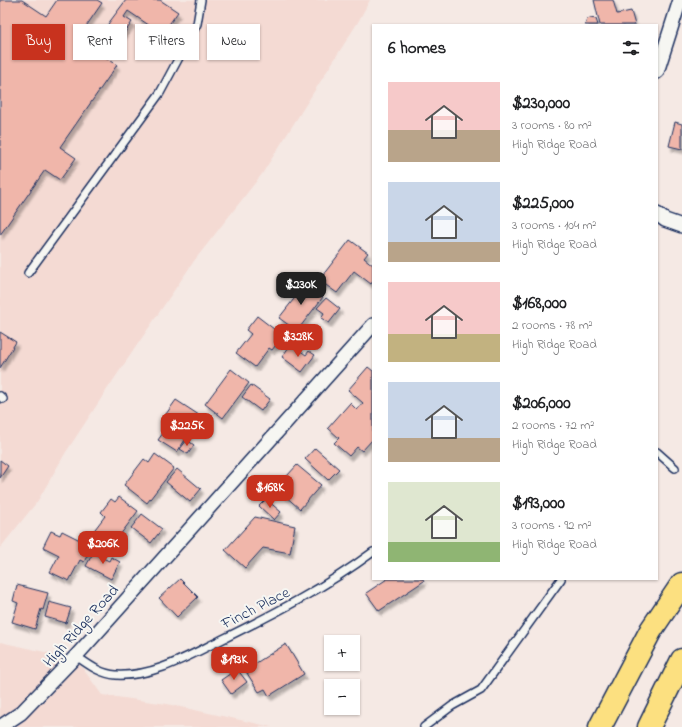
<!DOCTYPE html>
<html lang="en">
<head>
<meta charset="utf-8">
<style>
  :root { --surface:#fff; --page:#f6f6f6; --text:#202124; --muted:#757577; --accent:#c8321e }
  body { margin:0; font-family:"Indie Flower",sans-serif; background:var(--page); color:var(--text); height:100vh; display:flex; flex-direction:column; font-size:15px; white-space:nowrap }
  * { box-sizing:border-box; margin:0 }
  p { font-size:13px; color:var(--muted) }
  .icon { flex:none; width:22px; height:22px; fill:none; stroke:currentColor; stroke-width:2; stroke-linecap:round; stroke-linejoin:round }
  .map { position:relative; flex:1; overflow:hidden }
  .details { position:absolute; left:372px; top:24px; width:286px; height:556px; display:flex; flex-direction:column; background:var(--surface); border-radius:0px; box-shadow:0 1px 3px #0004 }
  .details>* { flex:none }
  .guide { position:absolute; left:12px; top:24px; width:300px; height:36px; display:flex; gap:8px }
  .buttons { position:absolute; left:324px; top:635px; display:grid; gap:8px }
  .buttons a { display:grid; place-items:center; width:36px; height:36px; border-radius:0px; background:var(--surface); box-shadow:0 1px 3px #0004; font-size:20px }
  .price { position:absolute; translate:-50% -34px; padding:0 9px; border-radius:8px; background:var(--accent); color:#fff; font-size:13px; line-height:26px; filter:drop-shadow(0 1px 2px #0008) }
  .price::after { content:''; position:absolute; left:50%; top:24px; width:12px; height:9px; margin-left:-6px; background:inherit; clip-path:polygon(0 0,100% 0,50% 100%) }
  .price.selected { background:#222; color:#fff }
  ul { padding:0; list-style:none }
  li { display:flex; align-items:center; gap:12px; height:100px; padding:0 16px }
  li span { display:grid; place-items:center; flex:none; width:112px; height:80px; border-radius:0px; color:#555 }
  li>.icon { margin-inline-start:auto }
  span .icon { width:48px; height:48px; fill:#fffc; stroke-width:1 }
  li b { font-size:17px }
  h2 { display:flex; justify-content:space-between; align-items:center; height:48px; padding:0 16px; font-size:17px }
  .tag { padding:0 14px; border-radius:0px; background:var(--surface); box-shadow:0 1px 3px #0004; font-size:14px; line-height:36px }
  .tag.selected { background:var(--accent); color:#fff }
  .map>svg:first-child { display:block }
  .built { fill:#f4dad3 }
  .building { fill:#f0b6aa; stroke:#1b2f5e; filter:url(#shadow) }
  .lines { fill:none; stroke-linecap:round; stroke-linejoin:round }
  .service-casing { stroke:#1b2f5e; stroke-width:10 }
  .minor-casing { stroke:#1b2f5e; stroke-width:16 }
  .motorway-casing { stroke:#1b2f5e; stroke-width:25 }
  .service { stroke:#f6f6f2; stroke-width:7 }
  .minor { stroke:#f6f6f2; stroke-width:13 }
  .motorway { stroke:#fce080; stroke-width:22 }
  .labels { text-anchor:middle; stroke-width:4; stroke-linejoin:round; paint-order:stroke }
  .street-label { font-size:16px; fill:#1b2f5e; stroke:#f6f6f2 }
</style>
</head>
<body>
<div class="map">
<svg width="682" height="727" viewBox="0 0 682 727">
  <defs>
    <filter id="shadow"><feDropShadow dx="2.5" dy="4.5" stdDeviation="1" flood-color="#0004"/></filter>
  </defs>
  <rect width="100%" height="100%" fill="#f5e9e4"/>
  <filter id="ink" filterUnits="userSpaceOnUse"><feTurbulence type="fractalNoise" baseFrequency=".025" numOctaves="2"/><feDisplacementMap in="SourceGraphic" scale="8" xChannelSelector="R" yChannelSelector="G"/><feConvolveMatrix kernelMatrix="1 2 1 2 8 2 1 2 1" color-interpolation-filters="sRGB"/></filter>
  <g filter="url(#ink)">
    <g class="built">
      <path d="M 0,0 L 370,0 L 358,22 L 262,174 L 194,261 L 110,385 L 66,452 L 37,502 L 0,548 Z"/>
      <path d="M 0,642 L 76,659 L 102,695 L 167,704 L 272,727 L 0,727 Z"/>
    </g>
    <g class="building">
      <path d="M 0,0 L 22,0 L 46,16 L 57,0 L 97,0 L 102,3 L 78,38 L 117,65 L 60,147 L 76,158 L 60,180 L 45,170 L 0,235 Z"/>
      <path d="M 126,0 L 160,0 L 178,12 L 162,34 L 128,11 L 124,17 L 132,22 L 123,35 L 108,24 Z"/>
      <path d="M 594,0 L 613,0 L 617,14 L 631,11 L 635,25 L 600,25 Z"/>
      <path d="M 590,18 L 596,19 L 598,25 L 585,25 L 587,19 Z"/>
      <path d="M 675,122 L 682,124 L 682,149 L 669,146 Z"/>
      <path d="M 350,240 L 368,253 L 364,258 L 373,265 L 373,281 L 371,284 L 354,271 L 337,293 L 319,280 Z"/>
      <path d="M 301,280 L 323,297 L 297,331 L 279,318 L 297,295 L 293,291 Z"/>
      <path d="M 326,298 L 340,309 L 329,323 L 321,318 L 324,313 L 317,308 Z"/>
      <path d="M 257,316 L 283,336 L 272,350 L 269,348 L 255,367 L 236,353 L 251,334 L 246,330 Z"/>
      <path d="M 0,332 L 16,342 L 0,368 Z"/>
      <path d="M 291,344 L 306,355 L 309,351 L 315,355 L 302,372 L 282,357 Z"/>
      <path d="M 368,367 L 373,371 L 373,439 L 362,451 L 357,447 L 349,456 L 334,443 L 339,438 L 328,428 L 350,403 L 357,410 L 363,403 L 348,390 Z"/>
      <path d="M 231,369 L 249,383 L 223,418 L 205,404 Z"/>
      <path d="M 251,385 L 270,399 L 261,411 L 242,397 Z"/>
      <path d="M 176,400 L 205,419 L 195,433 L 191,431 L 177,452 L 158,440 L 173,419 L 166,414 Z"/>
      <path d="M 187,440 L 194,445 L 188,454 L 180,449 Z"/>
      <path d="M 315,448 L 339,469 L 328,480 L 305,459 Z"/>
      <path d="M 155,454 L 174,468 L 147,503 L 124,485 L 144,459 L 149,463 Z"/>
      <path d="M 0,460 L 8,466 L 0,478 Z"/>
      <path d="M 297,465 L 321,485 L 300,509 L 276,488 Z"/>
      <path d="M 177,469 L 201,489 L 190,502 L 166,482 Z"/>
      <path d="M 119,497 L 138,511 L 111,547 L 92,533 L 105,516 L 101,512 L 111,499 L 115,502 Z"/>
      <path d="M 266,499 L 281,512 L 274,520 L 259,506 Z"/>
      <path d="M 142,514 L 162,529 L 151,543 L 131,528 Z"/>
      <path d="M 255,517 L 295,526 L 290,553 L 263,548 L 245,568 L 225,550 Z"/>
      <path d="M 51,531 L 60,535 L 62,531 L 92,546 L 84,562 L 80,560 L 69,581 L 50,572 L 59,555 L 43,547 Z"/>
      <path d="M 93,553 L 109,561 L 111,557 L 120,562 L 111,579 L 86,566 Z"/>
      <path d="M 180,579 L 198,597 L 177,617 L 159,598 Z"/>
      <path d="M 387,579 L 423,579 L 424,581 L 379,611 L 366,593 Z"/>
      <path d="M 17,585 L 48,593 L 43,610 L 41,609 L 35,629 L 12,622 L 18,603 L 13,601 Z"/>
      <path d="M 49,602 L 71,608 L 66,623 L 45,617 Z"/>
      <path d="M 286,644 L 304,674 L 269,696 L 265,689 L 259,692 L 245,670 Z"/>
      <path d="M 237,669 L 247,682 L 231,694 L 221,680 Z"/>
    </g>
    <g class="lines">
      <g class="service-casing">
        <g id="service">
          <path d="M 28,273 L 160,93 L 197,24 L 201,0"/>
          <path d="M 0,396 L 3,399"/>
          <path d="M 657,452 L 675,468"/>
          <path d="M 76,656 C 88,664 100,674 116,675 C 154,677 188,656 221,640 C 274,614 326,587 373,552"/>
          <path d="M 424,727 L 452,706 L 481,690 L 561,579"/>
        </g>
      </g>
      <g class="minor-casing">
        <g id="minor">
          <path d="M 657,72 L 680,0"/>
          <path d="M 657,214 L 665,220 L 682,226"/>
          <path d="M 0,727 L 21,713 L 76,656 L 373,325"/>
        </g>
      </g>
      <g class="motorway-casing">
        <g id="motorway">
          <path d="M 600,727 L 651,630 L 682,584"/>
          <path d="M 649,727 L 682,660"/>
        </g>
      </g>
      <use href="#service" class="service"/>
      <use href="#minor" class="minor"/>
      <use href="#motorway" class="motorway"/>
    </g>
  </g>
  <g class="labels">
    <g class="street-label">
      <text transform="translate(255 607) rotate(-27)" y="6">Finch Place</text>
      <text transform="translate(80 625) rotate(-48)" y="6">High Ridge Road</text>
    </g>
  </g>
</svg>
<div class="buttons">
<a>+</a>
<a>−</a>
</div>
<b class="price selected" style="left:301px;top:306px">$230K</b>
<b class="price" style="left:298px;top:358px">$328K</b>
<b class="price" style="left:187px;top:447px">$225K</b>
<b class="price" style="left:270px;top:509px">$168K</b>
<b class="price" style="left:103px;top:565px">$206K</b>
<b class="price" style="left:234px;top:681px">$193K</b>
<div class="guide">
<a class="tag selected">Buy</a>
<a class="tag">Rent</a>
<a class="tag">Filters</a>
<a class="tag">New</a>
</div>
<section class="details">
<h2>6 homes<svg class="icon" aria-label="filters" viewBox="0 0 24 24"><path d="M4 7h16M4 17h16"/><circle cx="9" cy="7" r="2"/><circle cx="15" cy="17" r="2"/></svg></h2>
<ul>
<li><span style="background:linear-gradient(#f6c9c9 60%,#b9a48a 0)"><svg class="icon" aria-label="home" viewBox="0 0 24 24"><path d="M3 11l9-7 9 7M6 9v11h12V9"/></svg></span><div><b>$230,000</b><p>3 rooms · 80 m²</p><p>High Ridge Road</p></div></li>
<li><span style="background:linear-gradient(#c9d6e8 75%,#b9a48a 0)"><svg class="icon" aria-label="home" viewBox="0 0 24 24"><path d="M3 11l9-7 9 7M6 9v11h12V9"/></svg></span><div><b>$225,000</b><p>3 rooms · 104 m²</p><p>High Ridge Road</p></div></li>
<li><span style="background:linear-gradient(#f6c9c9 65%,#c2b280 0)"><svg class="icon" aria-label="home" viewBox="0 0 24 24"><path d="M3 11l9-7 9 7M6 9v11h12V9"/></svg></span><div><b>$168,000</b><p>2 rooms · 78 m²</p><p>High Ridge Road</p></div></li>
<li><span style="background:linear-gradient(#c9d6e8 70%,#b9a48a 0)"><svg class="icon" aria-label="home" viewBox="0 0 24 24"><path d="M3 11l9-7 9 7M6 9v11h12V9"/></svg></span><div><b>$206,000</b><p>2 rooms · 72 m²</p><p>High Ridge Road</p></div></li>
<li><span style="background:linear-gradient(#dfe7d0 75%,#8fb573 0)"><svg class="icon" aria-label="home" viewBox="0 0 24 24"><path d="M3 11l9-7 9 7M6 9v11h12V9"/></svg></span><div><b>$193,000</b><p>3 rooms · 92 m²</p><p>High Ridge Road</p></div></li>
</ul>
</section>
</div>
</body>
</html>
